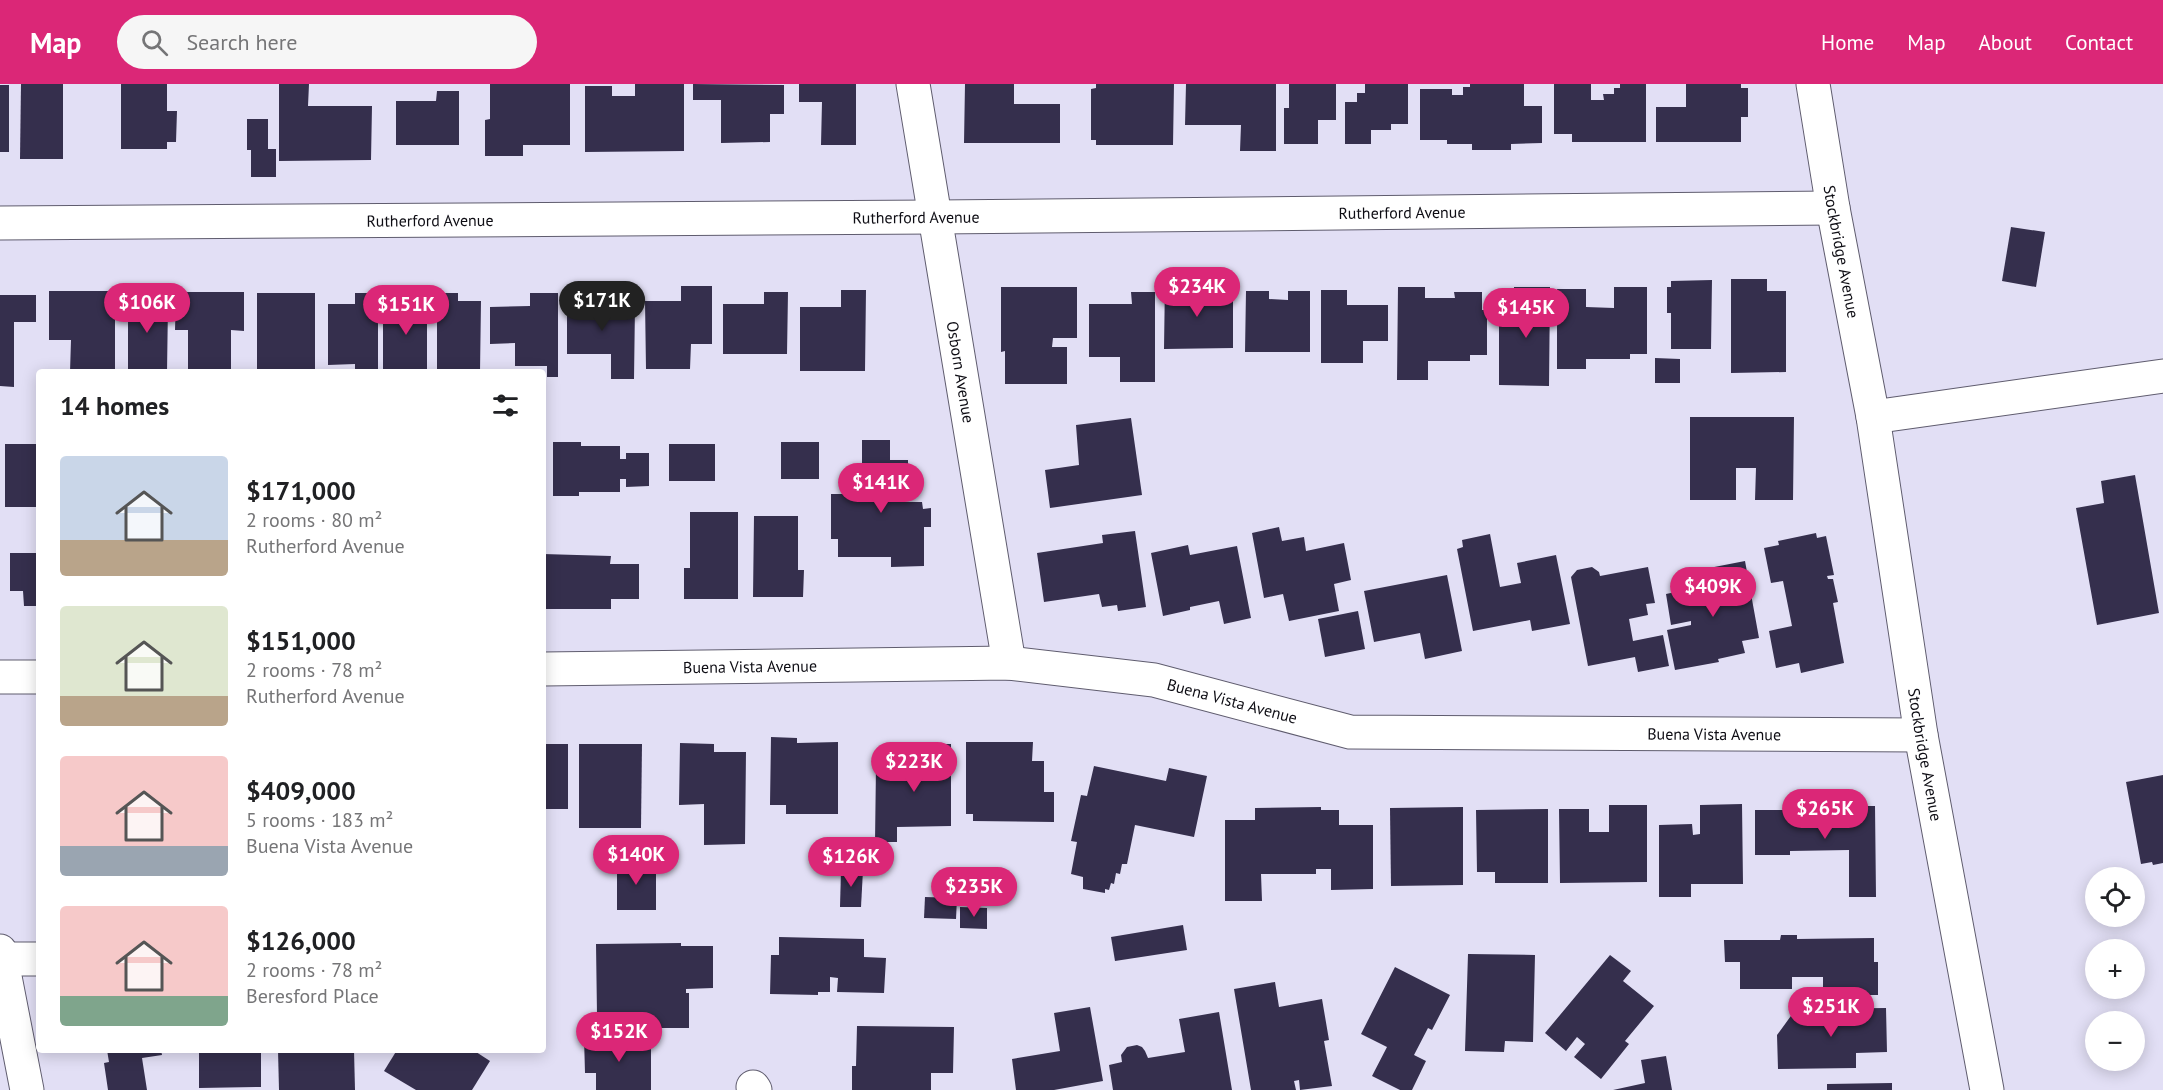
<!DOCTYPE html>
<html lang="en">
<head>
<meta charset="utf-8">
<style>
  :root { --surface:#fff; --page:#f6f6f6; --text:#202124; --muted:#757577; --accent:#db2777 }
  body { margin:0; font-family:"PT Sans",sans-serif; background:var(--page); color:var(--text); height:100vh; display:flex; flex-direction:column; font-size:22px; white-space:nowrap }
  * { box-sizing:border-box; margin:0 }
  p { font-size:20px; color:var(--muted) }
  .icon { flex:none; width:33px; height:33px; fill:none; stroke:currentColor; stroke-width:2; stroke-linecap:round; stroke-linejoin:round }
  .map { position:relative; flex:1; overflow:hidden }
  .details { position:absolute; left:36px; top:285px; width:510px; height:684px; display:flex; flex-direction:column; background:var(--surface); border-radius:6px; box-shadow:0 3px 15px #0003 }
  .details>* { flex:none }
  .buttons { position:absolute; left:2085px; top:783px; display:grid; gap:12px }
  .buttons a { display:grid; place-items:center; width:60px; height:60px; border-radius:50%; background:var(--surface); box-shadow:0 3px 15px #0003; font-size:30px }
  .price { position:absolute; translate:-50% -51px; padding:0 14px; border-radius:21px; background:var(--accent); color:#fff; font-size:20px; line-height:39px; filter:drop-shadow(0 2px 3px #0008) }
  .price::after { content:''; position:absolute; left:50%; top:36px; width:18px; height:14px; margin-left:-9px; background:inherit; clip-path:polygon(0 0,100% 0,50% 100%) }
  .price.active { background:#222; color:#fff }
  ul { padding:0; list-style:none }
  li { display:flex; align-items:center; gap:18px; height:150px; padding:0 24px }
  li span { display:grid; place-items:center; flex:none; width:168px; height:120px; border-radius:6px; color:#555 }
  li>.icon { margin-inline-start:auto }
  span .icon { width:72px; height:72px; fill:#fffc; stroke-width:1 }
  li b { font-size:26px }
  h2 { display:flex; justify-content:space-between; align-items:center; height:72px; padding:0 24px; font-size:26px }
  header { display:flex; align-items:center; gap:36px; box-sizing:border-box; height:84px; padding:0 30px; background:var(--accent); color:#fff }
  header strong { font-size:28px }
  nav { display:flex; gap:33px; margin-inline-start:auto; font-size:21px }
  .search { width:420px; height:54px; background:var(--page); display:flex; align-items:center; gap:15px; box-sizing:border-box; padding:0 21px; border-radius:33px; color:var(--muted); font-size:22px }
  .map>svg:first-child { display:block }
  .building { fill:#352f4d }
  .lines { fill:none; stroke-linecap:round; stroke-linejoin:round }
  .minor-casing { stroke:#5f5c6e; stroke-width:35 }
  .minor { stroke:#fff; stroke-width:33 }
  .labels { text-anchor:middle; stroke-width:6; stroke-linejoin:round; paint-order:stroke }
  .street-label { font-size:16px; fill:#0e0d14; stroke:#f0edff }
</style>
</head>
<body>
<header>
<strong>Map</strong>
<div class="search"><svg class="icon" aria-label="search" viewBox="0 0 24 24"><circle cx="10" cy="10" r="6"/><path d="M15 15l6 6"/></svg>Search here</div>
<nav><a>Home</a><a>Map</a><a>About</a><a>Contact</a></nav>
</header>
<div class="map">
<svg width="2163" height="1006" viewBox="0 0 2163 1006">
  <rect width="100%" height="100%" fill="#e2dff5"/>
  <g class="building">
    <path d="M 21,0 L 63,0 L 63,75 L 20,75 Z"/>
    <path d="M 121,0 L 167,0 L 167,27 L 177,27 L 176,58 L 167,58 L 167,65 L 121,65 Z"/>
    <path d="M 279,0 L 309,0 L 308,22 L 372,22 L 371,76 L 279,77 Z"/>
    <path d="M 490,0 L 570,0 L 570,61 L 523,61 L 523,72 L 485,72 L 485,36 L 490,35 Z"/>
    <path d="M 635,0 L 684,0 L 684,67 L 585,68 L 585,2 L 612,2 L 612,12 L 635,12 Z"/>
    <path d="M 693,0 L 784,1 L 784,30 L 770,30 L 770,58 L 721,59 L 721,16 L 693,16 Z"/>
    <path d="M 799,0 L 856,0 L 856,61 L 821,61 L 822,18 L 799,18 Z"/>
    <path d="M 965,0 L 1014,0 L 1014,20 L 1060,20 L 1060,59 L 964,59 Z"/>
    <path d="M 1096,0 L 1174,0 L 1173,61 L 1096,61 L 1096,56 L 1091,56 L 1091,5 L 1096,4 Z"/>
    <path d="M 1186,0 L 1276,0 L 1276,67 L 1240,67 L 1241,41 L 1185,41 Z"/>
    <path d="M 1289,0 L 1336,0 L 1336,36 L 1318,36 L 1318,60 L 1284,60 L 1284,24 L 1289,24 Z"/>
    <path d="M 1365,0 L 1408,0 L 1408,40 L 1391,40 L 1391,46 L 1371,46 L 1371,60 L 1345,60 L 1345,18 L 1357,18 L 1357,9 L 1365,9 Z"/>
    <path d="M 1470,0 L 1524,0 L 1524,22 L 1542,22 L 1542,59 L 1511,60 L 1511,66 L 1472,66 L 1472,60 L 1447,60 L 1447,56 L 1420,56 L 1420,5 L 1452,5 L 1452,11 L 1463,11 L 1463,3 L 1470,3 Z"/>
    <path d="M 1554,0 L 1591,0 L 1591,16 L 1604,16 L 1603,10 L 1614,10 L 1614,4 L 1620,4 L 1620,0 L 1646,0 L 1646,58 L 1572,58 L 1572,50 L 1554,50 Z"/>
    <path d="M 1686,0 L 1741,0 L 1741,4 L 1748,4 L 1748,33 L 1741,33 L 1741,58 L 1656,58 L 1656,23 L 1686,23 Z"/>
    <rect x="0" y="1" width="9" height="67"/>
    <path d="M 437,7 L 459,7 L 459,61 L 396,61 L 396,17 L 436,17 Z"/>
    <path d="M 247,35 L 268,35 L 268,65 L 276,65 L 276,93 L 251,93 L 251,66 L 247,66 Z"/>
    <path d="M 2011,143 L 2045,148 L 2036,203 L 2002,197 Z"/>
    <path d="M 1731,195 L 1767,195 L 1767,207 L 1786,207 L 1786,288 L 1731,289 Z"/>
    <path d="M 1165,196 L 1191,196 L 1191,214 L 1208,214 L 1208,205 L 1233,205 L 1233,264 L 1164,265 Z"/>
    <path d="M 1712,196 L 1711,265 L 1671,265 L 1671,229 L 1667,229 L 1667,203 L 1671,203 L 1671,197 Z"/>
    <path d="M 681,202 L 712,202 L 712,260 L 691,260 L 690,285 L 646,285 L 645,217 L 681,217 Z"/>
    <path d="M 1001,203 L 1077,203 L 1077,254 L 1053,254 L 1052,263 L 1067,263 L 1067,300 L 1005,300 L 1005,267 L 1001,268 Z"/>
    <path d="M 1398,203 L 1425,203 L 1425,214 L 1455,214 L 1454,208 L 1482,208 L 1482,226 L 1487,226 L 1487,271 L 1470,271 L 1470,277 L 1428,277 L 1428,296 L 1397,296 Z"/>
    <path d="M 1514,203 L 1550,203 L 1549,302 L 1499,301 L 1499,227 L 1514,228 Z"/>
    <path d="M 1614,203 L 1647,203 L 1647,270 L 1630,270 L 1630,275 L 1586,275 L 1586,285 L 1557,285 L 1557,205 L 1586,205 L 1586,223 L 1614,224 Z"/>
    <path d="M 841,206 L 866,206 L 865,287 L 800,287 L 800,223 L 841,223 Z"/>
    <path d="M 1321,206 L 1347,206 L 1347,221 L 1388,221 L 1388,257 L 1363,257 L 1363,279 L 1321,279 Z"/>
    <path d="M 49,207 L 115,207 L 115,288 L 70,288 L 71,256 L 49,256 Z"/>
    <path d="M 407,207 L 427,208 L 427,288 L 383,288 L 383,224 L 407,224 Z"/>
    <path d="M 567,207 L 591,207 L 591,220 L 635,221 L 634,295 L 611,295 L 611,270 L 567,270 Z"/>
    <path d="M 1246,207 L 1269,207 L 1269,215 L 1288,216 L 1288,207 L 1310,207 L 1310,268 L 1245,268 Z"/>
    <path d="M 128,208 L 155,208 L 155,220 L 168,220 L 167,288 L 128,288 Z"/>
    <path d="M 176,208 L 244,208 L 244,247 L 231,246 L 231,288 L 188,288 L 188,246 L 175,246 Z"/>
    <path d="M 764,208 L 788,208 L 787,270 L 723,270 L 723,220 L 764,220 Z"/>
    <path d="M 1131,208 L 1155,208 L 1155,298 L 1120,298 L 1120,273 L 1089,273 L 1089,220 L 1132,220 Z"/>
    <rect x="257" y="209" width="58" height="79"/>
    <path d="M 355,209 L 378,209 L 378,286 L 355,286 L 355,280 L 328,281 L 328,220 L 355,220 Z"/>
    <path d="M 437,209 L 458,209 L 458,217 L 481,217 L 480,288 L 437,288 Z"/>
    <path d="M 530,209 L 558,209 L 558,293 L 547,293 L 547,282 L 515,282 L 515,259 L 490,260 L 490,223 L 530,222 Z"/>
    <path d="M 0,211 L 36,211 L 36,238 L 14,238 L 14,303 L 0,302 Z"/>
    <path d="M 1655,274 L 1680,275 L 1680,299 L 1655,299 Z"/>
    <path d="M 1690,333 L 1794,333 L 1793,416 L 1755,416 L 1756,384 L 1736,384 L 1736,416 L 1690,416 Z"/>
    <path d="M 1131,334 L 1142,411 L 1050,424 L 1045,386 L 1079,381 L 1076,341 Z"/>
    <path d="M 862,356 L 890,356 L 890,376 L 908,376 L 908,402 L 898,402 L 898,418 L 922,418 L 923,425 L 931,424 L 931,443 L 924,443 L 924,482 L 891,483 L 891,473 L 838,473 L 838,455 L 831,455 L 831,410 L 873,410 L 873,382 L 862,382 Z"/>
    <path d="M 553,358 L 581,358 L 581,362 L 620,362 L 620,375 L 626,375 L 626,369 L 649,369 L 649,402 L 626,403 L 626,395 L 620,395 L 620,408 L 579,408 L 579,412 L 553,412 Z"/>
    <rect x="781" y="358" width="38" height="37"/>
    <rect x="5" y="360" width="34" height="63"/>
    <rect x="669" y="360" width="46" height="37"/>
    <path d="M 2135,391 L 2159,529 L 2097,541 L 2076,424 L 2104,419 L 2101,397 Z"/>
    <path d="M 690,428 L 738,428 L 738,515 L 684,515 L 684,484 L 690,484 Z"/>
    <path d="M 754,432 L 798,432 L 798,486 L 804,486 L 803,513 L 753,513 Z"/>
    <path d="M 1279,443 L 1282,457 L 1304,453 L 1306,467 L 1344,459 L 1351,496 L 1334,500 L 1339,527 L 1289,537 L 1283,510 L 1264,514 L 1252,449 Z"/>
    <path d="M 1135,447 L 1146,523 L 1118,527 L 1117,521 L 1102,523 L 1099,510 L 1044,518 L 1037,469 L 1103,459 L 1102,451 Z"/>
    <path d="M 1816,449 L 1817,454 L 1826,452 L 1834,491 L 1827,492 L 1828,495 L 1833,495 L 1838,518 L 1833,519 L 1844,579 L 1801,589 L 1799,579 L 1776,584 L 1769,547 L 1792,542 L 1783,497 L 1771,499 L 1764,464 L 1779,461 L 1778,457 Z"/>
    <path d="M 1490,450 L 1500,503 L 1521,499 L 1517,479 L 1556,471 L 1570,540 L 1532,547 L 1530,536 L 1473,547 L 1457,465 L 1463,463 L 1462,456 Z"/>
    <path d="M 1188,461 L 1190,471 L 1237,462 L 1251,534 L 1224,540 L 1219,517 L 1190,523 L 1190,526 L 1163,532 L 1151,469 Z"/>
    <path d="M 10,469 L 39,469 L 39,522 L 24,522 L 23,507 L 10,507 Z"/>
    <path d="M 543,470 L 611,472 L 610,480 L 639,480 L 639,515 L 611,515 L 611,525 L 543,525 Z"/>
    <path d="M 1745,477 L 1759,554 L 1742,557 L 1745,569 L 1718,575 L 1719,578 L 1675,586 L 1667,546 L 1691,541 L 1691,537 L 1671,541 L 1666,510 L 1699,503 L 1702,516 L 1710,515 L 1704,485 Z"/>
    <path d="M 1592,483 L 1599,488 L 1600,492 L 1648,483 L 1655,519 L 1646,520 L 1648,531 L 1629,535 L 1633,557 L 1663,551 L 1669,582 L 1638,588 L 1635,573 L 1588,582 L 1571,493 L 1577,486 Z"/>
    <path d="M 1447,491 L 1462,567 L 1425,575 L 1420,549 L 1374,558 L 1364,507 Z"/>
    <path d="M 1358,527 L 1365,565 L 1325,573 L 1318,535 Z"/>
    <path d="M 771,653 L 797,654 L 797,659 L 838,658 L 838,730 L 786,730 L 786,721 L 770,721 Z"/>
    <path d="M 966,658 L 1033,658 L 1032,677 L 1044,677 L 1044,708 L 1054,708 L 1054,738 L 973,737 L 973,730 L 966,730 Z"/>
    <path d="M 680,659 L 714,660 L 714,668 L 746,668 L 745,760 L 704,761 L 704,720 L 679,721 Z"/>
    <rect x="543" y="660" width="25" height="65"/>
    <path d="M 579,660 L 642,660 L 641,744 L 579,744 Z"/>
    <path d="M 919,660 L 951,660 L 951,742 L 897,743 L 897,758 L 875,758 L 876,682 L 919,681 Z"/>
    <path d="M 1094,682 L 1166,697 L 1169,684 L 1207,692 L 1194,753 L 1135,741 L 1127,780 L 1122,780 L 1120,790 L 1116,789 L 1114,800 L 1111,799 L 1109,806 L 1105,805 L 1105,809 L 1083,805 L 1083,793 L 1071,790 L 1077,758 L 1071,757 L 1081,711 L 1087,712 Z"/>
    <path d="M 2163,691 L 2163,779 L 2153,781 L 2152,778 L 2141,780 L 2126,698 Z"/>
    <path d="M 1742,720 L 1743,800 L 1691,800 L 1691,813 L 1659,813 L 1659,741 L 1692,740 L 1693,751 L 1700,750 L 1700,721 Z"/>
    <path d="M 1609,721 L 1647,721 L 1647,798 L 1560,799 L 1559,725 L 1589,725 L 1589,748 L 1609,748 Z"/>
    <path d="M 1831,722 L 1875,722 L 1876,813 L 1849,813 L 1849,766 L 1790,767 L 1790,771 L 1755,771 L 1755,726 L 1790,726 L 1790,735 L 1831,734 Z"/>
    <path d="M 1321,723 L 1321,726 L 1339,726 L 1339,741 L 1373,741 L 1373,805 L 1331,806 L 1331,785 L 1316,785 L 1316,790 L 1261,790 L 1262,817 L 1225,817 L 1225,736 L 1255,736 L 1255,724 Z"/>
    <path d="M 1463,723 L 1463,801 L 1391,802 L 1390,724 Z"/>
    <path d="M 1548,725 L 1548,799 L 1495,799 L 1495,788 L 1477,788 L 1476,726 Z"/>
    <rect x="617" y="779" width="39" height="47"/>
    <path d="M 841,786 L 863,786 L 861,823 L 840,823 Z"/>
    <path d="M 925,813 L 957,814 L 956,835 L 924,834 Z"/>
    <path d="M 960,823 L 987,824 L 987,845 L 960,844 Z"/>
    <path d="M 1183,841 L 1187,866 L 1115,877 L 1111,853 Z"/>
    <path d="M 1781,851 L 1797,851 L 1797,855 L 1874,854 L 1874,878 L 1878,878 L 1878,911 L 1823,911 L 1823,893 L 1792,893 L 1792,905 L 1740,905 L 1740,878 L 1725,878 L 1724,856 L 1780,856 Z"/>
    <path d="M 779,853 L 864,855 L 864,873 L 886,874 L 884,909 L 837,908 L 838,894 L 830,893 L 830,908 L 818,908 L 818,911 L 770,910 L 771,871 L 779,871 Z"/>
    <path d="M 681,859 L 681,862 L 713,862 L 713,904 L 686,905 L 686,909 L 689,909 L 689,944 L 624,944 L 624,931 L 597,931 L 596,860 Z"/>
    <path d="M 1468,870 L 1535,871 L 1533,958 L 1505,957 L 1504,968 L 1465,967 Z"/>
    <path d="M 1610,871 L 1631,887 L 1623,897 L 1654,922 L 1625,957 L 1629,960 L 1601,995 L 1574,973 L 1585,960 L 1577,953 L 1566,967 L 1545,949 Z"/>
    <path d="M 1395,883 L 1450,911 L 1432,946 L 1428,944 L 1414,971 L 1426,977 L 1412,1006 L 1400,1006 L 1372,992 L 1387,963 L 1361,950 Z"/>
    <path d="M 1275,898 L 1279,923 L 1322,915 L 1329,956 L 1324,957 L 1332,1002 L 1300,1006 L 1299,996 L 1294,997 L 1296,1006 L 1251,1006 L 1234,905 Z"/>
    <path d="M 1090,923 L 1103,997 L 1054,1006 L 1016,1006 L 1012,975 L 1060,967 L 1054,929 Z"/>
    <path d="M 1886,924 L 1887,968 L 1856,969 L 1856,984 L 1778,985 L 1777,951 L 1796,925 Z"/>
    <path d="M 1219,928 L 1232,1006 L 1113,1006 L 1109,981 L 1122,978 L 1121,971 L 1127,963 L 1137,961 L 1142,963 L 1145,967 L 1148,974 L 1185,968 L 1179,935 Z"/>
    <path d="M 857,942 L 954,943 L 953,989 L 931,989 L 931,1006 L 852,1006 L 852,982 L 856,982 Z"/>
    <path d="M 584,953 L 651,955 L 651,1006 L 596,1006 L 596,989 L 585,989 Z"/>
    <path d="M 107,966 L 161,966 L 162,971 L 142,974 L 147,1006 L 108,1006 L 104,979 L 109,978 Z"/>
    <path d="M 199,966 L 261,966 L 261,1003 L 199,1004 Z"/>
    <path d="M 278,966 L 354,966 L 355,1006 L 279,1006 Z"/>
    <path d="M 397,966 L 473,966 L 490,977 L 472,1006 L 416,1006 L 384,987 Z"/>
    <path d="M 1666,972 L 1672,1006 L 1613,1006 L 1645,999 L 1641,976 Z"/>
    <path d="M 1892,999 L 1892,1006 L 1827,1006 L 1827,1000 Z"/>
  </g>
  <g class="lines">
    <g class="minor-casing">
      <g id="minor">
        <path id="s1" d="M 913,0 L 1009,579"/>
        <path id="s2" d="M 1813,0 L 1833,124 L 1873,333 L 1921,651 L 1987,1006"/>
        <path id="s3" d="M 0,139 L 936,133 L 1833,124"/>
        <path d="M 1873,333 L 2163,292"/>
        <path id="s4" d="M 543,585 L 1009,579 L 1154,596 L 1350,648 L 1921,651"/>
        <path d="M 0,593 L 39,593"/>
        <path d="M 0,867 L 27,1006"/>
        <path d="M 2,875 L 39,875"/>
        <path d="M 753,1003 L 755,1006"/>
      </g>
    </g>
    <use href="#minor" class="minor"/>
  </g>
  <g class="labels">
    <g class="street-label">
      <text dy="6" stroke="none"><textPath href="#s3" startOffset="1402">Rutherford Avenue</textPath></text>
      <text dy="6" stroke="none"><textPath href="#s3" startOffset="916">Rutherford Avenue</textPath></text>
      <text dy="6" stroke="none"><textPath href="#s3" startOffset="430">Rutherford Avenue</textPath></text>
      <text dy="6" stroke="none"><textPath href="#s2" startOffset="170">Stockbridge Avenue</textPath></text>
      <text dy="6" stroke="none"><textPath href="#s1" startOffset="292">Osborn Avenue</textPath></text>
      <text dy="6" stroke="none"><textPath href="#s4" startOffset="207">Buena Vista Avenue</textPath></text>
      <text dy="6" stroke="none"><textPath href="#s4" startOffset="693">Buena Vista Avenue</textPath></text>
      <text dy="6" stroke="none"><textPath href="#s4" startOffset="1179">Buena Vista Avenue</textPath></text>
      <text dy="6" stroke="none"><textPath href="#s2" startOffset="680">Stockbridge Avenue</textPath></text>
    </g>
  </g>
</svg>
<div class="buttons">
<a><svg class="icon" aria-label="locate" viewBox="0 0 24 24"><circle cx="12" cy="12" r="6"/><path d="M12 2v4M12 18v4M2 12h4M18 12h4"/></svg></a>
<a>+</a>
<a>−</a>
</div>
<b class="price" style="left:1197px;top:234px">$234K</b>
<b class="price active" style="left:602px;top:248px">$171K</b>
<b class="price" style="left:147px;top:250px">$106K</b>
<b class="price" style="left:406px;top:252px">$151K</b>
<b class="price" style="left:1526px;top:255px">$145K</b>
<b class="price" style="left:881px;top:430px">$141K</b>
<b class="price" style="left:1713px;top:534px">$409K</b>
<b class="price" style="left:914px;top:709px">$223K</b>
<b class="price" style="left:1825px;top:756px">$265K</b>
<b class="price" style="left:636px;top:802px">$140K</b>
<b class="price" style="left:851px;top:804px">$126K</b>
<b class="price" style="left:974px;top:834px">$235K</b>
<b class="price" style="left:1831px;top:954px">$251K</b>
<b class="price" style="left:619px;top:979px">$152K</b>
<section class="details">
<h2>14 homes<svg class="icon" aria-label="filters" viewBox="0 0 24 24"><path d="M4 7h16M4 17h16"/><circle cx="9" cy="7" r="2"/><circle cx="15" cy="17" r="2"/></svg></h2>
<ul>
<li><span style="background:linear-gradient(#c9d6e8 70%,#b9a48a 0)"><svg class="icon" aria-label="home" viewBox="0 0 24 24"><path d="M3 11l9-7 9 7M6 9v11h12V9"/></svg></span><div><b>$171,000</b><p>2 rooms · 80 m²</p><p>Rutherford Avenue</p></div></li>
<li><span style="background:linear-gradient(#dfe7d0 75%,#b9a48a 0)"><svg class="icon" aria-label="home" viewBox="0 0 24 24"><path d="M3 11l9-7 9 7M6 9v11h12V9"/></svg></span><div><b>$151,000</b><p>2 rooms · 78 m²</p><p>Rutherford Avenue</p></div></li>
<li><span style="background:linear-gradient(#f6c9c9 75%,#9aa5b1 0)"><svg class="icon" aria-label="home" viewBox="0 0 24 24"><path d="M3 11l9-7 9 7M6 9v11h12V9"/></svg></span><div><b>$409,000</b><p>5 rooms · 183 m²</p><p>Buena Vista Avenue</p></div></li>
<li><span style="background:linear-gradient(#f6c9c9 75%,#7fa58c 0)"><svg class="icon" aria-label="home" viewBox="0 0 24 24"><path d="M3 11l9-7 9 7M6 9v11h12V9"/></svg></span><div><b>$126,000</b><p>2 rooms · 78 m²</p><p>Beresford Place</p></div></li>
</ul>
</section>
</div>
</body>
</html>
